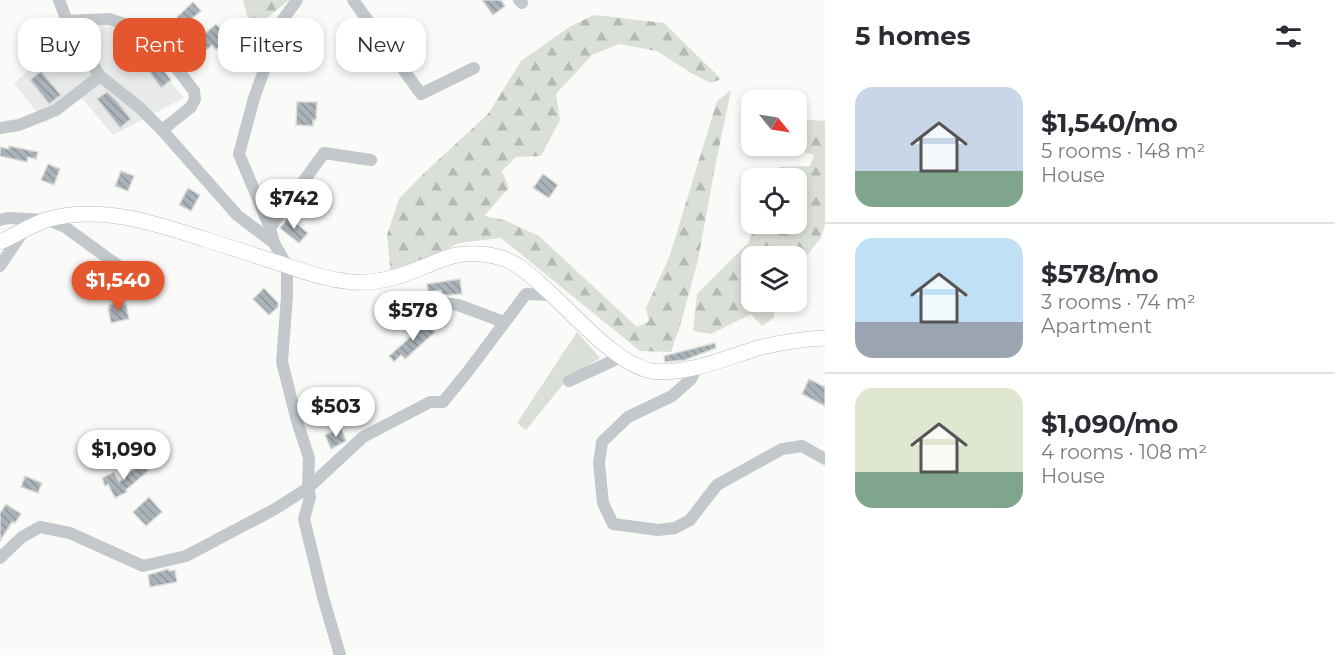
<!DOCTYPE html>
<html lang="en">
<head>
<meta charset="utf-8">
<style>
  :root { --surface:#fff; --page:#f2f2f3; --text:#2b2b33; --muted:#7c7c81; --line:#e1e1e2; --accent:#e4572e }
  body { margin:0; font-family:Montserrat,sans-serif; background:var(--page); color:var(--text); height:100vh; display:flex; flex-direction:column; font-size:22px; white-space:nowrap }
  * { box-sizing:border-box; margin:0 }
  p { font-size:20px; color:var(--muted) }
  .icon { flex:none; width:33px; height:33px; fill:none; stroke:currentColor; stroke-width:2; stroke-linecap:round; stroke-linejoin:round }
  .map { position:relative; flex:1; overflow:hidden }
  .side { display:flex; flex-direction:column; background:var(--surface); width:510px }
  .side>* { flex:none }
  .hud { position:absolute; left:18px; top:18px; width:570px; height:54px; display:flex; gap:12px }
  .needle { width:39px; rotate:120deg }
  .tools { position:absolute; left:741px; top:90px; display:grid; gap:12px }
  .tools a { display:grid; place-items:center; width:66px; height:66px; border-radius:12px; background:var(--surface); box-shadow:0 3px 9px #0003; font-size:30px }
  .price { position:absolute; translate:-50% -51px; padding:0 14px; border-radius:21px; background:#fff; color:#222; font-size:20px; line-height:39px; filter:drop-shadow(0 2px 3px #0008) }
  .price::after { content:''; position:absolute; left:50%; top:36px; width:18px; height:14px; margin-left:-9px; background:inherit; clip-path:polygon(0 0,100% 0,50% 100%) }
  .price.active { background:var(--accent); color:#fff }
  ul { padding:0; list-style:none }
  li { display:flex; align-items:center; gap:18px; height:150px; padding:0 30px }
  li+li { border-top:2px solid var(--line) }
  li span { display:grid; place-items:center; flex:none; width:168px; height:120px; border-radius:18px; color:#555 }
  li>.icon { margin-inline-start:auto }
  span .icon { width:72px; height:72px; fill:#fffc; stroke-width:1 }
  li b { font-size:26px }
  h2 { display:flex; justify-content:space-between; align-items:center; height:72px; padding:0 30px; font-size:26px }
  .pill { padding:0 21px; border-radius:18px; background:var(--surface); box-shadow:0 3px 9px #0003; font-size:21px; line-height:54px }
  .pill.active { background:var(--accent); color:#fff }
  main { display:flex; flex:1; min-height:0 }
  .map>svg:first-child { display:block }
  .built { fill:#e8e9e9 }
  .forest { fill:url(#forest-firs) }
  .park { fill:#dadfd7 }
  .building { fill:url(#building-back-hatch); stroke:#dcdcda; stroke-width:1.5 }
  .lines { fill:none; stroke-linecap:round; stroke-linejoin:round }
  .major-casing { stroke:#b5babe; stroke-width:16 }
  .minor { stroke:#c3c8cc; stroke-width:12 }
  .major { stroke:#fff; stroke-width:15 }
</style>
</head>
<body>
<main>
<div class="map">
<svg width="825" height="655" viewBox="0 0 825 655">
  <defs>
    <pattern id="forest-firs" width="22" height="20" patternUnits="userSpaceOnUse" patternTransform="scale(1.5)"><rect width="22" height="20" fill="#dadfd7"/><path d="M5 1l3.5 6h-7zM16 11l3.5 6h-7z" fill="#b4b9b4"/></pattern>
    <pattern id="building-back-hatch" width="6" height="6" patternUnits="userSpaceOnUse" patternTransform="scale(1.5)"><rect width="6" height="6" fill="#aab3b9"/><path d="M-1 5l2 2M0 0l6 6M5-1l2 2" fill="none" stroke="#8e969c"/></pattern>
  </defs>
  <rect width="100%" height="100%" fill="#fafaf8"/>
  <path class="built" d="M 80,25 L 126,28 L 184,98 L 113,135 L 81,97 L 45,123 L 14,83 Z"/>
  <g class="forest">
    <path d="M 243,0 L 289,0 L 251,31 Z"/>
    <path d="M 594,15 L 664,23 L 721,79 L 711,83 L 691,73 L 657,51 L 619,44 L 592,55 L 556,94 L 560,120 L 541,156 L 516,157 L 502,171 L 509,188 L 484,216 L 504,220 L 539,236 L 637,327 L 649,321 L 646,308 L 670,255 L 717,101 L 731,90 L 715,167 L 698,260 L 680,326 L 671,352 L 640,351 L 501,238 L 459,243 L 391,277 L 387,235 L 399,199 L 422,175 L 488,114 L 521,61 L 571,26 Z"/>
    <path d="M 797,119 L 825,121 L 825,224 L 821,237 L 797,269 L 796,256 L 752,256 L 752,302 L 774,302 L 774,318 L 762,326 L 751,314 L 711,334 L 693,331 L 697,294 L 749,242 L 755,224 L 796,224 L 796,178 L 773,178 L 778,167 L 810,166 L 814,155 L 780,146 L 796,146 Z"/>
  </g>
  <path class="park" d="M 577,332 L 600,358 L 569,377 L 526,430 L 517,423 Z"/>
  <g class="building">
    <path d="M 482,0 L 501,0 L 505,6 L 493,15 Z"/>
    <path d="M 193,2 L 201,11 L 184,25 L 177,17 Z"/>
    <path d="M 177,23 L 195,42 L 216,24 L 229,38 L 216,50 L 212,45 L 191,63 L 183,54 L 186,52 L 167,32 Z"/>
    <path d="M 129,34 L 133,35 L 157,61 L 171,80 L 161,88 L 124,38 Z"/>
    <path d="M 41,71 L 61,95 L 49,104 L 30,80 Z"/>
    <path d="M 107,92 L 116,100 L 131,119 L 120,128 L 97,99 Z"/>
    <path d="M 297,102 L 317,102 L 316,120 L 313,120 L 313,126 L 296,125 Z"/>
    <path d="M 9,146 L 38,152 L 36,159 L 28,157 L 27,162 L 0,156 L 0,147 L 9,149 Z"/>
    <path d="M 48,164 L 60,169 L 54,185 L 41,180 Z"/>
    <path d="M 121,171 L 134,176 L 128,191 L 115,186 Z"/>
    <path d="M 543,174 L 558,185 L 549,198 L 533,188 Z"/>
    <path d="M 188,188 L 200,195 L 191,211 L 179,205 Z"/>
    <path d="M 288,217 L 308,233 L 299,243 L 280,228 Z"/>
    <path d="M 460,279 L 462,294 L 448,295 L 442,294 L 441,290 L 428,292 L 427,284 Z"/>
    <path d="M 264,288 L 278,303 L 278,307 L 269,315 L 253,299 Z"/>
    <path d="M 124,302 L 124,305 L 126,304 L 129,319 L 111,323 L 108,308 L 110,308 L 109,305 Z"/>
    <path d="M 426,321 L 435,332 L 405,359 L 401,355 L 394,362 L 389,356 L 415,333 L 414,331 Z"/>
    <path d="M 715,343 L 716,348 L 685,360 L 665,362 L 664,356 Z"/>
    <path d="M 809,379 L 825,387 L 825,406 L 802,394 Z"/>
    <path d="M 341,428 L 346,441 L 331,449 L 325,435 Z"/>
    <path d="M 141,463 L 148,471 L 126,490 L 127,492 L 115,498 L 108,484 L 105,486 L 102,478 L 114,472 L 119,482 Z"/>
    <path d="M 25,476 L 42,483 L 38,493 L 21,487 Z"/>
    <path d="M 149,497 L 162,512 L 146,526 L 133,512 Z"/>
    <path d="M 6,504 L 21,514 L 15,523 L 12,522 L 0,541 L 0,513 Z"/>
    <path d="M 168,569 L 169,571 L 175,570 L 177,582 L 150,587 L 148,575 Z"/>
  </g>
  <g class="lines">
    <g class="major-casing">
      <path id="major" d="M 0,242 C 16,235 32,224 49,219 C 101,205 155,223 204,239 C 230,247 256,256 282,264 C 306,272 326,280 352,282 C 375,284 402,276 423,267 C 434,263 445,257 457,255 C 471,253 488,254 502,258 C 517,263 528,273 539,283 C 569,308 615,365 652,371 C 686,376 730,356 762,347 C 783,342 803,339 825,338"/>
    </g>
    <g class="minor">
      <path d="M 59,0 L 67,21 L 100,76 L 140,108 L 162,130 L 237,215 L 274,243 L 287,266 L 287,296 L 282,362 L 297,421 L 309,458 L 308,488 L 310,497 L 304,519 L 323,597 L 340,655"/>
      <path d="M 353,0 L 421,94 L 474,68"/>
      <path d="M 519,0 L 522,3"/>
      <path d="M 67,21 L 109,19 L 137,28 L 178,70 L 194,91 L 195,99 L 191,107 L 162,130"/>
      <path d="M 0,128 L 19,125 L 56,110 L 100,76"/>
      <path d="M 0,220 L 8,218 L 48,220 L 65,227 L 120,267"/>
      <path d="M 270,228 L 324,153 L 371,160"/>
      <path d="M 274,243 L 270,228 L 239,154 L 254,98 L 270,54 L 279,25 L 297,0"/>
      <path d="M 0,266 L 23,232"/>
      <path d="M 412,298 L 458,305 L 504,322"/>
      <path d="M 697,367 L 691,379 L 672,396 L 628,417 L 602,442 L 599,463 L 603,503 L 613,524 L 658,530 L 675,528 L 690,520 L 717,485 L 782,449 L 802,446 L 825,459"/>
      <path d="M 569,381 L 621,357"/>
      <path d="M 0,558 L 22,537 L 40,527 L 70,533 L 143,566 L 186,556 L 275,509 L 308,488 L 363,437 L 430,402 L 443,402 L 469,370 L 526,294 L 554,295"/>
    </g>
    <use href="#major" class="major"/>
  </g>
</svg>
<div class="tools">
<a><svg class="needle" viewBox="-14 -14 28 28"><path d="M0-13l5 13h-10z" fill="#e53935"/><path d="M0 13l5-13h-10z" fill="#7c7c81"/></svg></a>
<a><svg class="icon" aria-label="locate" viewBox="0 0 24 24"><circle cx="12" cy="12" r="6"/><path d="M12 2v4M12 18v4M2 12h4M18 12h4"/></svg></a>
<a><svg class="icon" aria-label="layers" viewBox="0 0 24 24"><path d="M12 4l9 5-9 5-9-5zM3 14l9 5 9-5"/></svg></a>
</div>
<b class="price" style="left:294px;top:230px">$742</b>
<b class="price active" style="left:118px;top:312px">$1,540</b>
<b class="price" style="left:413px;top:342px">$578</b>
<b class="price" style="left:336px;top:438px">$503</b>
<b class="price" style="left:124px;top:481px">$1,090</b>
<div class="hud">
<a class="pill">Buy</a>
<a class="pill active">Rent</a>
<a class="pill">Filters</a>
<a class="pill">New</a>
</div>
</div>
<section class="side">
<h2>5 homes<svg class="icon" aria-label="filters" viewBox="0 0 24 24"><path d="M4 7h16M4 17h16"/><circle cx="9" cy="7" r="2"/><circle cx="15" cy="17" r="2"/></svg></h2>
<ul>
<li><span style="background:linear-gradient(#c9d6e8 70%,#7fa58c 0)"><svg class="icon" aria-label="home" viewBox="0 0 24 24"><path d="M3 11l9-7 9 7M6 9v11h12V9"/></svg></span><div><b>$1,540/mo</b><p>5 rooms · 148 m²</p><p>House</p></div></li>
<li><span style="background:linear-gradient(#bfe0f5 70%,#9aa5b1 0)"><svg class="icon" aria-label="home" viewBox="0 0 24 24"><path d="M3 11l9-7 9 7M6 9v11h12V9"/></svg></span><div><b>$578/mo</b><p>3 rooms · 74 m²</p><p>Apartment</p></div></li>
<li><span style="background:linear-gradient(#dfe7d0 70%,#7fa58c 0)"><svg class="icon" aria-label="home" viewBox="0 0 24 24"><path d="M3 11l9-7 9 7M6 9v11h12V9"/></svg></span><div><b>$1,090/mo</b><p>4 rooms · 108 m²</p><p>House</p></div></li>
</ul>
</section>
</main>
</body>
</html>
